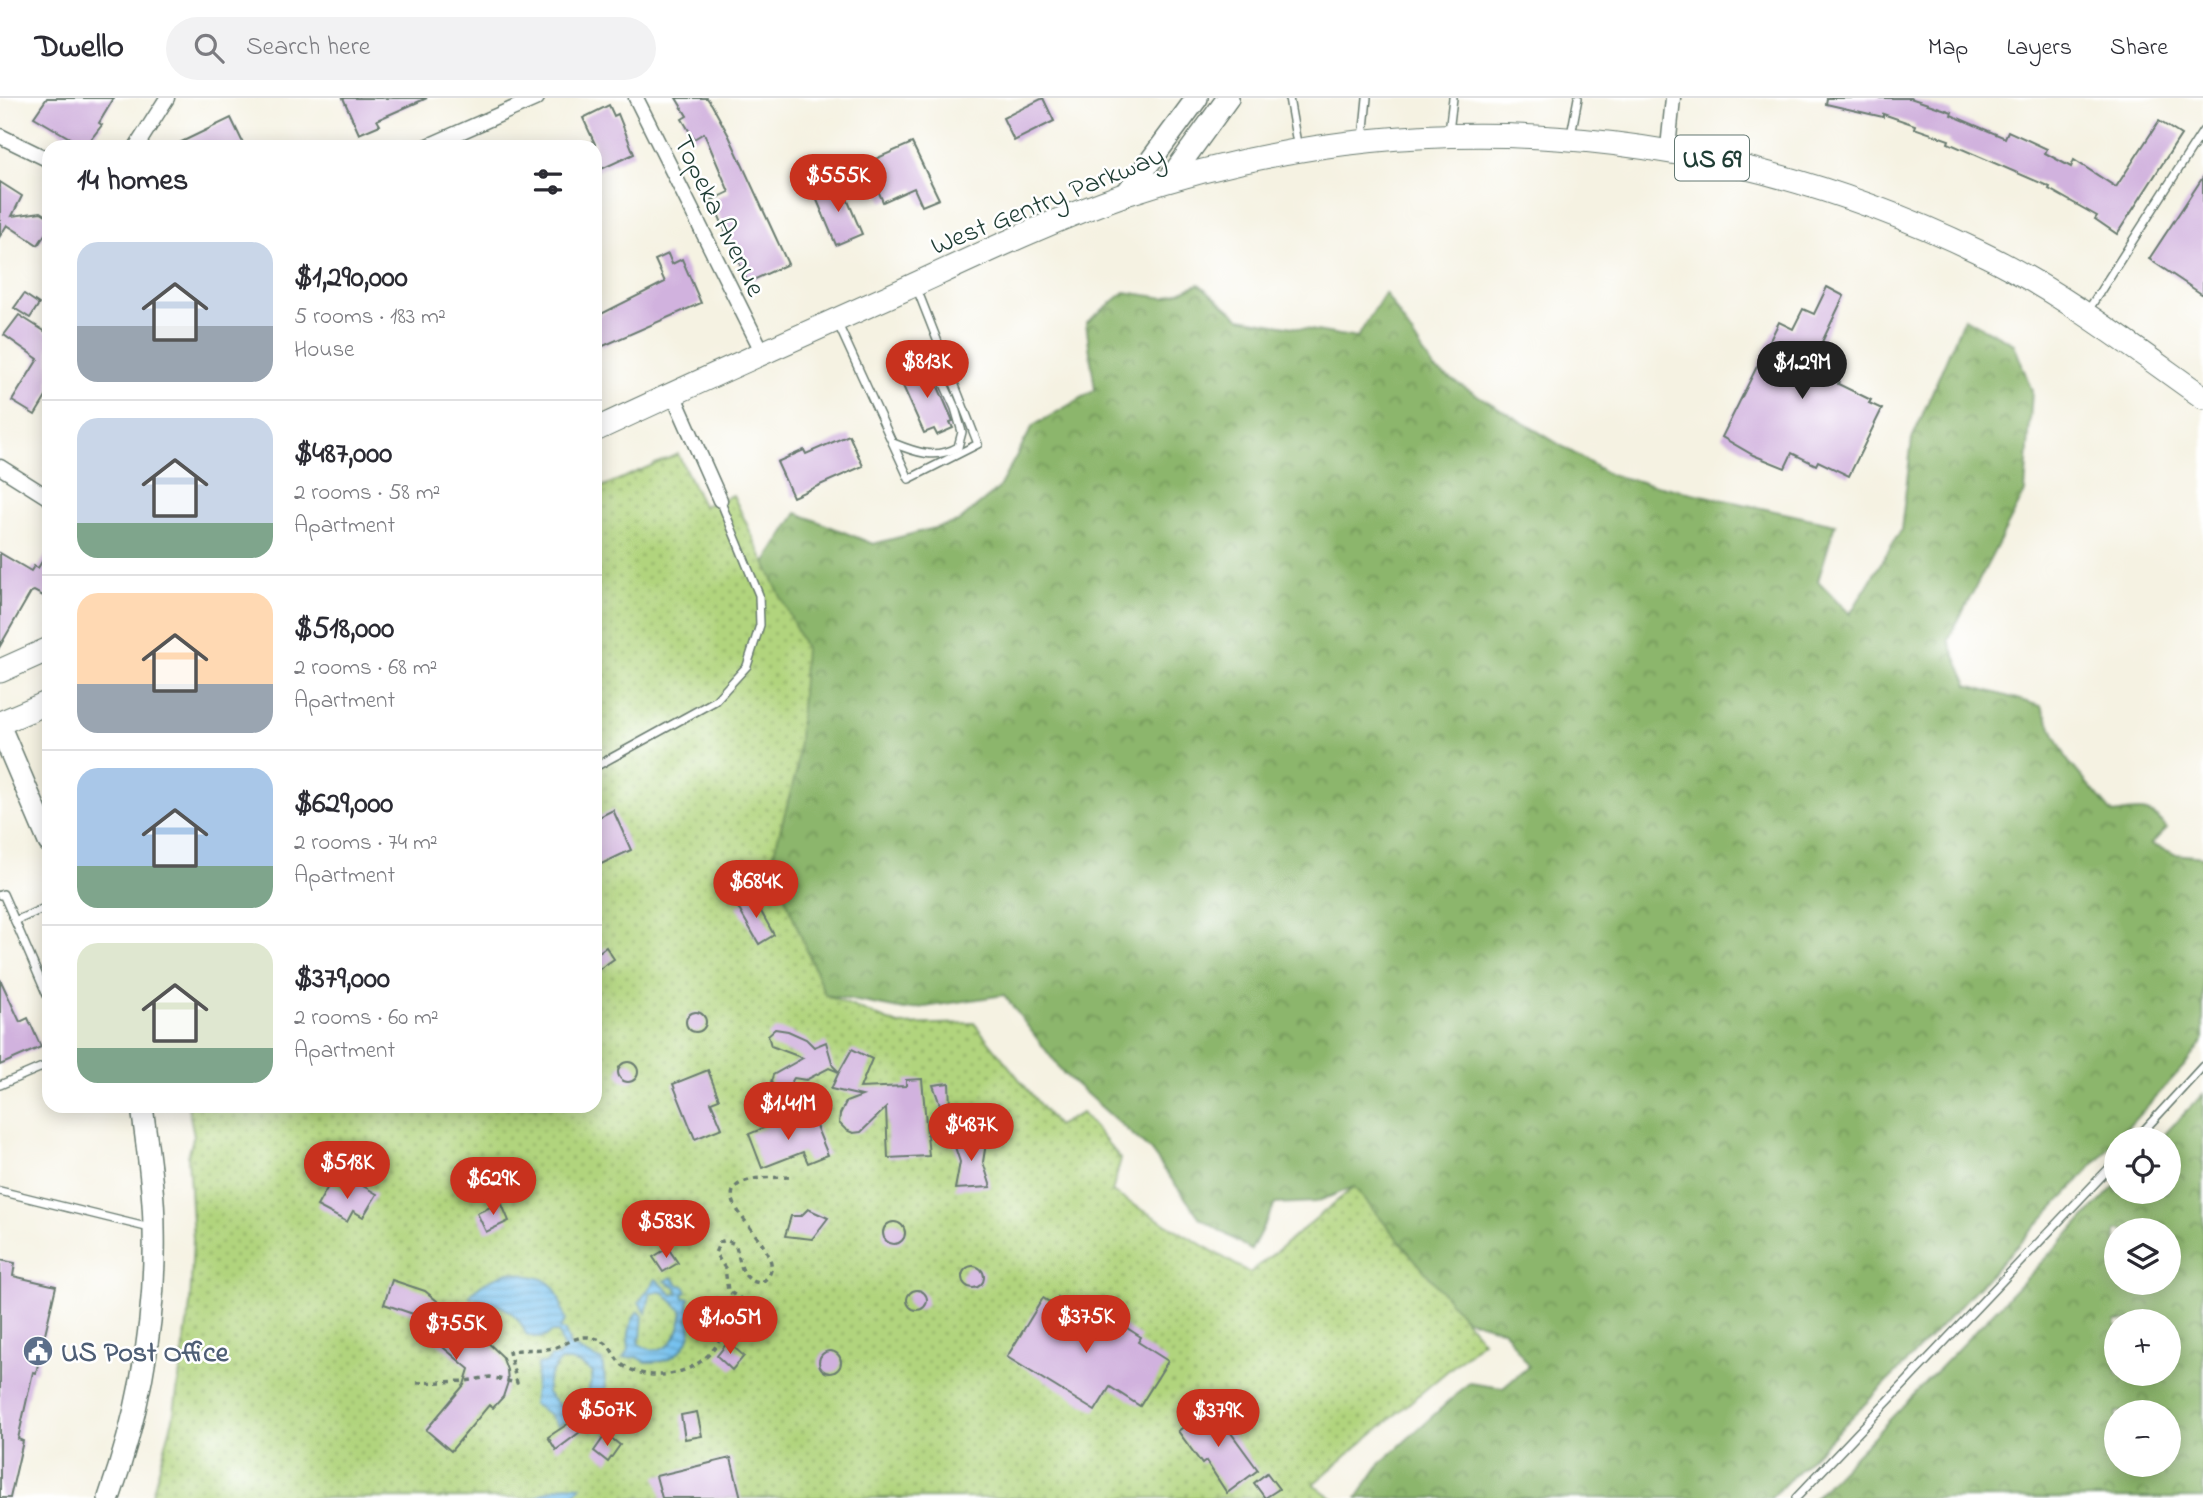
<!DOCTYPE html>
<html lang="en">
<head>
<meta charset="utf-8">
<style>
  :root { --surface:#fff; --page:#f2f2f3; --text:#2b2b33; --muted:#7c7c81; --line:#e1e1e2; --accent:#c8321e }
  body { margin:0; font-family:"Indie Flower",sans-serif; background:var(--page); color:var(--text); height:100vh; display:flex; flex-direction:column; font-size:26px; white-space:nowrap }
  * { box-sizing:border-box; margin:0 }
  p { font-size:23px; color:var(--muted) }
  .icon { flex:none; width:38px; height:38px; fill:none; stroke:currentColor; stroke-width:2; stroke-linecap:round; stroke-linejoin:round }
  .map { position:relative; flex:1; overflow:hidden }
  .sheet { position:absolute; left:42px; top:42px; width:560px; height:973px; display:flex; flex-direction:column; background:var(--surface); border-radius:21px; box-shadow:0 4px 18px #0003 }
  .sheet>* { flex:none }
  .fabs { position:absolute; left:2104px; top:1029px; display:grid; gap:14px }
  .fabs a { display:grid; place-items:center; width:77px; height:77px; border-radius:50%; background:var(--surface); box-shadow:0 4px 18px #0003; font-size:35px }
  .price { position:absolute; translate:-50% -60px; padding:0 16px; border-radius:24px; background:var(--accent); color:#fff; font-size:23px; line-height:46px; filter:drop-shadow(0 2px 4px #0008) }
  .price::after { content:''; position:absolute; left:50%; top:42px; width:21px; height:16px; margin-left:-10px; background:inherit; clip-path:polygon(0 0,100% 0,50% 100%) }
  .price.active { background:#222; color:#fff }
  ul { padding:0; list-style:none }
  li { display:flex; align-items:center; gap:21px; height:175px; padding:0 35px }
  li+li { border-top:2px solid var(--line) }
  li span { display:grid; place-items:center; flex:none; width:196px; height:140px; border-radius:21px; color:#555 }
  li>.icon { margin-inline-start:auto }
  span .icon { width:84px; height:84px; fill:#fffc; stroke-width:1 }
  li b { font-size:30px }
  h2 { display:flex; justify-content:space-between; align-items:center; height:84px; padding:0 35px; font-size:30px }
  header { display:flex; align-items:center; gap:42px; box-sizing:border-box; height:98px; padding:0 35px; background:var(--surface); border-bottom:2px solid var(--line) }
  header strong { font-size:33px }
  nav { display:flex; gap:38px; margin-inline-start:auto; font-size:24px }
  .search { width:490px; height:63px; background:var(--page); display:flex; align-items:center; gap:18px; box-sizing:border-box; padding:0 24px; border-radius:38px; color:var(--muted); font-size:26px }
  .map>svg:first-child { display:block }
  .forest { fill:url(#forest-crowns); stroke:#567a50; stroke-width:2; fill-rule:evenodd }
  .park { fill:url(#park-dots); stroke:#688858; stroke-width:2 }
  .water { fill:url(#water-rules); stroke:#4a7f92; stroke-width:2 }
  .building { fill:#d1b2de }
  .lines { fill:none; stroke-linecap:round; stroke-linejoin:round }
  .service-casing { stroke:#6a7c71; stroke-width:10 }
  .minor-casing { stroke:#6a7c71; stroke-width:17 }
  .secondary-casing { stroke:#6a7c71; stroke-width:24 }
  .primary-casing { stroke:#6a7c71; stroke-width:25 }
  .path { stroke:#6a7c71; stroke-width:3.5; stroke-dasharray:5 5; stroke-linecap:butt }
  .service { stroke:#fff; stroke-width:7 }
  .minor { stroke:#fff; stroke-width:14 }
  .secondary { stroke:#fff; stroke-width:21 }
  .primary { stroke:#fff; stroke-width:23 }
  .labels { text-anchor:middle; stroke-width:5; stroke-linejoin:round; paint-order:stroke }
  .shield { fill:#fff; stroke:#627771; stroke-width:2 }
  .shield-label { font-size:26px; font-weight:bold; fill:#1f3d34 }
  .street-label { font-size:28px; fill:#1f3d34; stroke:#fff }
  .service-label { font-size:28px; font-weight:bold; fill:#4e5e75; stroke:#fff; text-anchor:start }
</style>
</head>
<body>
<header>
<strong>Dwello</strong>
<div class="search"><svg class="icon" aria-label="search" viewBox="0 0 24 24"><circle cx="10" cy="10" r="6"/><path d="M15 15l6 6"/></svg>Search here</div>
<nav><a>Map</a><a>Layers</a><a>Share</a></nav>
</header>
<div class="map">
<svg width="2203" height="1400" viewBox="0 0 2203 1400">
  <defs>
    <pattern id="forest-crowns" width="20" height="18" patternUnits="userSpaceOnUse" patternTransform="scale(1.75)"><rect width="20" height="18" fill="#8cb66c"/><path d="M2 6a3 3 0 1 1 6 0M12 15a3 3 0 1 1 6 0" fill="none" stroke="#72955a"/></pattern>
    <pattern id="park-dots" width="8" height="8" patternUnits="userSpaceOnUse" patternTransform="scale(1.75)"><rect width="8" height="8" fill="#b1d47d"/><path d="M2 2h.1M6 6h.1" fill="none" stroke="#8fad67" stroke-width="1.8" stroke-linecap="round"/></pattern>
    <pattern id="water-rules" width="6" height="5" patternUnits="userSpaceOnUse" patternTransform="scale(1.75)"><rect width="6" height="5" fill="#75c1ef"/><path d="M0 2.5h6" fill="none" stroke="#5f9ec2"/></pattern>
  </defs>
  <rect width="100%" height="100%" fill="#fff"/>
  <filter id="ink" filterUnits="userSpaceOnUse"><feTurbulence type="fractalNoise" baseFrequency=".0143" numOctaves="2"/><feDisplacementMap in="SourceGraphic" scale="14" xChannelSelector="R" yChannelSelector="G"/><feConvolveMatrix kernelMatrix="1 2 1 2 8 2 1 2 1" color-interpolation-filters="sRGB"/></filter>
  <filter id="wash" filterUnits="userSpaceOnUse"><feTurbulence type="fractalNoise" baseFrequency=".00686" numOctaves="4" result="noise"/><feDisplacementMap in="SourceGraphic" scale="28" xChannelSelector="R" yChannelSelector="G"/><feGaussianBlur stdDeviation="1.57" result="paint"/><feColorMatrix in="noise" values="0 0 0 0 0 0 0 0 0 0 0 0 0 0 0 0 0 1.4 0 .05"/><feComposite in="paint" operator="in"/></filter>
  <g filter="url(#wash)">
    <rect width="100%" height="100%" fill="#f5f2e2"/>
    <g class="forest">
      <path d="M 1199,186 L 1240,220 L 1357,240 L 1385,195 L 1434,271 L 1610,377 L 1835,426 L 1818,483 L 1850,516 L 1901,432 L 1912,341 L 1964,220 L 2014,246 L 2032,293 L 2025,394 L 1948,542 L 1968,587 L 2041,608 L 2068,663 L 2113,716 C 2140,712 2150,708 2167,730 L 2151,746 L 2174,756 L 2203,759 L 2203,943 L 2184,968 L 2071,1091 L 1903,1268 L 1771,1400 L 1357,1400 L 1381,1365 L 1469,1285 L 1503,1290 L 1529,1268 L 1504,1232 L 1463,1220 L 1354,1089 L 1316,1104 L 1275,1106 L 1251,1152 L 1200,1120 L 1150,1052 L 1064,976 L 1004,897 L 905,912 L 825,897 L 771,765 L 797,671 L 765,465 L 797,415 L 873,446 L 958,424 L 998,391 L 1033,328 L 1095,292 L 1086,225 L 1125,194 L 1165,200 Z"/>
      <path d="M 2203,996 L 2203,1400 L 1814,1400 L 2116,1087 L 2116,1094 L 2168,1094 L 2168,1041 L 2160,1041 ZM 2116,1132 L 2168,1132 L 2168,1185 L 2116,1185 ZM 2116,1223 L 2168,1223 L 2168,1276 L 2116,1276 ZM 2116,1314 L 2168,1314 L 2168,1367 L 2116,1367 Z"/>
    </g>
    <path class="park" d="M 678,356 L 703,408 L 733,397 L 805,550 L 797,671 L 771,765 L 825,897 L 898,927 L 974,925 L 1057,1028 L 1082,1015 L 1121,1061 L 1112,1094 L 1250,1175 L 1354,1089 L 1483,1243 L 1313,1386 L 1332,1400 L 151,1400 L 173,1321 L 190,1207 L 193,1141 L 188,1058 L 194,1037 L 188,1008 L 595,1008 L 595,392 Z"/>
    <g class="water">
      <path d="M 508,1174 C 516,1174 522,1177 530,1178 C 557,1181 559,1198 565,1222 L 560,1231 L 565,1233 L 570,1248 L 602,1263 L 606,1290 L 582,1312 L 576,1303 C 587,1296 591,1289 593,1275 C 582,1266 574,1262 560,1263 C 551,1274 546,1281 547,1295 L 561,1309 L 572,1307 L 579,1314 L 558,1328 L 550,1317 L 533,1306 L 538,1266 L 546,1265 L 551,1259 L 558,1259 L 564,1252 L 558,1234 L 551,1234 C 543,1243 535,1240 526,1236 C 516,1209 495,1205 469,1199 C 483,1181 490,1183 508,1174 Z"/>
      <path d="M 672,1179 L 679,1187 L 684,1188 L 687,1194 L 683,1196 L 684,1200 L 689,1200 L 688,1208 L 691,1214 L 688,1220 C 697,1235 683,1254 668,1261 C 662,1264 652,1264 646,1264 L 637,1259 L 623,1260 L 629,1251 C 627,1240 630,1222 638,1213 L 643,1218 L 641,1239 L 638,1242 L 639,1246 C 667,1263 679,1239 683,1214 L 663,1194 L 651,1194 L 646,1215 L 639,1204 L 656,1181 L 673,1197 L 679,1195 L 676,1189 L 665,1183 Z"/>
      <path d="M 566,1387 L 581,1388 L 572,1400 L 535,1400 L 545,1394 Z"/>
    </g>
    <g id="blocks">
      <g class="building">
        <path d="M 47,0 L 114,0 L 99,25 L 102,27 L 85,49 L 34,19 Z"/>
        <path d="M 343,0 L 427,0 L 377,22 L 380,27 L 359,36 Z"/>
        <path d="M 676,0 L 707,0 L 712,7 L 729,38 L 788,166 L 749,184 L 747,183 L 712,102 L 729,94 L 704,35 L 694,41 L 682,21 L 687,18 Z"/>
        <path d="M 1043,0 L 1054,23 L 1014,43 L 1003,20 Z"/>
        <path d="M 1827,0 L 1910,0 L 1952,14 L 1951,17 L 2005,40 L 2008,33 L 2047,51 L 2045,55 L 2071,69 L 2074,62 L 2116,89 L 2159,23 L 2181,37 L 2117,136 L 2095,121 L 2097,118 L 2049,91 L 2050,89 L 1948,45 L 1949,42 L 1914,30 L 1915,27 L 1883,16 L 1883,19 L 1826,6 Z"/>
        <path d="M 609,7 L 614,18 L 618,16 L 634,56 L 595,74 L 595,46 L 583,20 Z"/>
        <path d="M 231,20 L 245,49 L 171,49 Z"/>
        <path d="M 912,45 L 939,101 L 922,108 L 914,90 L 883,104 L 866,65 Z"/>
        <path d="M 2203,79 L 2203,197 L 2149,161 Z"/>
        <path d="M 0,84 L 22,98 L 12,118 L 41,114 L 49,119 L 49,130 L 38,147 L 7,127 L 0,138 Z"/>
        <path d="M 840,84 L 862,136 L 836,147 L 814,95 Z"/>
        <path d="M 668,156 L 672,166 L 682,161 L 701,205 L 601,249 L 595,235 L 595,219 L 665,184 L 655,162 Z"/>
        <path d="M 1827,189 L 1844,198 L 1821,246 L 1826,248 L 1815,270 L 1839,282 L 1838,286 L 1871,302 L 1869,305 L 1882,311 L 1849,378 L 1818,363 L 1816,367 L 1792,355 L 1785,370 L 1753,357 L 1722,339 L 1779,224 L 1793,231 L 1803,211 L 1814,216 Z"/>
        <path d="M 24,196 L 39,206 L 30,220 L 14,210 Z"/>
        <path d="M 19,217 L 49,236 L 49,294 L 35,317 L 12,303 L 38,261 L 4,237 Z"/>
        <path d="M 928,266 L 953,323 L 950,324 L 953,330 L 937,337 L 934,331 L 924,335 L 899,279 Z"/>
        <path d="M 849,337 L 863,368 L 793,399 L 777,364 L 804,352 L 806,356 Z"/>
        <path d="M 49,452 L 49,501 L 34,493 L 31,494 L 0,548 L 0,455 L 31,473 L 34,468 L 38,470 Z"/>
        <path d="M 613,712 L 631,752 L 595,769 L 595,721 Z"/>
        <path d="M 753,799 L 774,837 L 759,846 L 737,808 Z"/>
        <path d="M 606,849 L 614,861 L 595,874 L 595,857 Z"/>
        <path d="M 0,881 L 20,924 L 28,920 L 41,949 L 0,967 Z"/>
        <circle cx="696" cy="924" r="10"/>
        <path d="M 775,931 L 788,933 L 806,941 L 814,949 L 826,944 L 833,968 L 839,974 L 852,951 L 872,961 L 860,990 L 906,988 L 906,982 L 922,981 L 929,1058 L 888,1060 L 886,1010 L 861,1034 L 853,1035 L 846,1032 L 839,1025 L 840,1016 L 846,1004 L 862,998 L 831,991 L 839,974 L 829,970 L 806,982 L 794,980 L 787,991 L 781,992 L 776,991 L 771,984 L 773,977 L 803,960 L 771,948 L 768,937 Z"/>
        <circle cx="628" cy="974" r="10"/>
        <path d="M 708,972 L 719,1001 L 711,1004 L 722,1030 L 695,1041 L 673,986 Z"/>
        <path d="M 949,985 L 951,1028 L 948,1029 L 933,987 Z"/>
        <path d="M 812,1018 L 828,1057 L 808,1065 L 803,1054 L 762,1070 L 749,1036 L 783,1022 L 786,1028 Z"/>
        <path d="M 987,1039 L 983,1064 L 991,1089 L 955,1091 L 960,1064 L 952,1040 Z"/>
        <path d="M 356,1084 L 377,1096 L 363,1119 L 353,1113 L 347,1124 L 317,1108 L 330,1085 L 349,1096 Z"/>
        <path d="M 501,1104 L 509,1123 L 486,1134 L 477,1115 Z"/>
        <path d="M 808,1111 L 828,1120 L 812,1141 L 785,1138 L 791,1118 L 801,1118 Z"/>
        <circle cx="894" cy="1135" r="11"/>
        <path d="M 668,1150 L 678,1165 L 663,1174 L 653,1159 Z"/>
        <path d="M 0,1162 L 15,1165 L 13,1178 L 56,1188 L 36,1275 L 33,1274 L 18,1341 L 23,1343 L 10,1400 L 0,1400 Z"/>
        <circle cx="973" cy="1179" r="11"/>
        <path d="M 392,1182 L 425,1193 L 459,1221 L 462,1217 L 481,1233 L 479,1236 L 502,1258 L 507,1272 L 508,1284 L 503,1299 L 493,1310 L 489,1307 L 451,1353 L 426,1332 L 464,1287 L 469,1271 L 420,1230 L 428,1221 L 384,1206 Z"/>
        <circle cx="917" cy="1202" r="10"/>
        <path d="M 1058,1199 L 1102,1227 L 1108,1218 L 1141,1239 L 1138,1244 L 1168,1263 L 1140,1308 L 1110,1289 L 1095,1313 L 1007,1259 L 1043,1200 L 1054,1207 Z"/>
        <path d="M 728,1244 L 744,1258 L 732,1272 L 717,1258 Z"/>
        <circle cx="830" cy="1264" r="11"/>
        <path d="M 1212,1309 L 1258,1372 L 1227,1395 L 1206,1363 L 1202,1366 L 1178,1333 Z"/>
        <path d="M 589,1312 L 596,1322 L 556,1352 L 548,1339 Z"/>
        <path d="M 697,1314 L 702,1338 L 685,1341 L 681,1317 Z"/>
        <path d="M 606,1336 L 620,1347 L 608,1364 L 594,1353 Z"/>
        <path d="M 731,1360 L 741,1400 L 662,1400 L 656,1378 Z"/>
        <path d="M 1267,1375 L 1279,1391 L 1265,1400 L 1254,1385 Z"/>
      </g>
    </g>
  </g>
  <g filter="url(#ink)">
    <use href="#blocks" fill-opacity="0" stroke="#6a7c71" stroke-width="2"/>
    <g class="lines">
      <g class="service-casing">
        <g id="service">
          <path d="M 1289,0 L 1298,51"/>
          <path d="M 1449,34 L 1453,0"/>
          <path d="M 1571,37 L 1578,0"/>
          <path d="M 1363,41 L 1367,0"/>
          <path d="M 2087,214 L 2203,33"/>
          <path d="M 838,226 L 909,381 L 978,346 L 917,191"/>
          <path d="M 893,345 C 915,354 936,362 958,349 L 962,334 L 955,310 L 934,264 L 939,248"/>
          <path d="M 595,669 L 715,603 L 747,568 L 760,527 L 759,497 L 720,402"/>
          <path d="M 0,797 L 3,796 L 15,823 L 49,808"/>
          <path d="M 15,823 L 49,902"/>
          <path d="M 0,987 L 49,966"/>
          <path d="M 2136,1041 L 2203,968"/>
          <path d="M 0,1093 L 150,1130"/>
          <path d="M 1796,1400 L 2116,1063"/>
        </g>
      </g>
      <g class="minor-casing">
        <g id="minor">
          <path d="M 636,0 L 763,255"/>
          <path d="M 0,38 L 49,62"/>
          <path d="M 136,49 L 167,0"/>
          <path d="M 426,49 L 537,0"/>
          <path d="M 1668,50 L 1673,0"/>
          <path d="M 673,296 L 720,402"/>
          <path d="M 0,369 L 49,400"/>
        </g>
      </g>
      <g class="secondary-casing">
        <g id="secondary">
          <path d="M 1168,83 L 1228,0"/>
          <path d="M 1126,96 L 1197,0"/>
          <path d="M 0,629 L 49,744"/>
          <path d="M 109,1400 C 139,1315 156,1222 154,1131 C 154,1090 147,1049 142,1008"/>
        </g>
      </g>
      <g class="primary-casing">
        <g id="primary">
          <path d="M 595,332 C 697,284 800,238 903,192 C 977,158 1050,123 1126,96 C 1410,0 1708,24 1977,153 C 2057,191 2131,248 2203,299"/>
          <path d="M 0,573 L 49,551"/>
          <path d="M 0,625 L 49,604"/>
        </g>
      </g>
      <path class="path" d="M 417,1285 L 465,1283 L 490,1279 L 517,1285 L 509,1254 C 523,1250 538,1253 552,1250 C 564,1248 574,1238 588,1239 C 615,1242 610,1259 624,1268 C 651,1285 692,1277 712,1253 C 719,1246 720,1237 726,1230 L 738,1227 L 753,1233 L 762,1227 L 764,1221 L 751,1207 L 728,1193 L 725,1170 L 715,1155 L 720,1144 L 726,1142 L 735,1146 C 741,1162 739,1182 760,1185 C 804,1161 703,1104 741,1085 C 755,1078 774,1080 790,1079"/>
      <use href="#service" class="service"/>
      <use href="#minor" class="minor"/>
      <use href="#secondary" class="secondary"/>
      <use href="#primary" class="primary"/>
    </g>
  </g>
  <defs>
    <g id="civic-disc" transform="scale(1.575)"><circle r="9.5" fill="#5c6f8a" stroke="#fff"/><path d="M-.6-6.5H3V-4.5H.6V-3L4-1V1h2V6H-6V1h2V-1L-.6-3ZM-1.2 2.5V6h2.4V2.5Z" fill="#fff"/></g>
  </defs>
  <g fill-rule="evenodd">
    <use href="#civic-disc" x="38" y="1253"/>
  </g>
  <g class="labels">
    <rect class="shield" x="1675" y="37.5" width="74" height="45" rx="5"/>
    <g class="shield-label">
      <text x="1712" y="69">US 69</text>
    </g>
    <g class="street-label">
      <text transform="translate(1047 101) rotate(-22)" y="10">West Gentry Parkway</text>
      <text transform="translate(721 117) rotate(64)" y="10">Topeka Avenue</text>
    </g>
    <g class="service-label">
      <text x="61" y="1263">US Post Office</text>
    </g>
  </g>
</svg>
<div class="fabs">
<a><svg class="icon" aria-label="locate" viewBox="0 0 24 24"><circle cx="12" cy="12" r="6"/><path d="M12 2v4M12 18v4M2 12h4M18 12h4"/></svg></a>
<a><svg class="icon" aria-label="layers" viewBox="0 0 24 24"><path d="M12 4l9 5-9 5-9-5zM3 14l9 5 9-5"/></svg></a>
<a>+</a>
<a>−</a>
</div>
<b class="price" style="left:838px;top:116px">$555K</b>
<b class="price" style="left:927px;top:302px">$813K</b>
<b class="price active" style="left:1802px;top:303px">$1.29M</b>
<b class="price" style="left:756px;top:822px">$684K</b>
<b class="price" style="left:788px;top:1044px">$1.41M</b>
<b class="price" style="left:971px;top:1065px">$487K</b>
<b class="price" style="left:347px;top:1103px">$518K</b>
<b class="price" style="left:493px;top:1119px">$629K</b>
<b class="price" style="left:666px;top:1162px">$583K</b>
<b class="price" style="left:1086px;top:1257px">$375K</b>
<b class="price" style="left:730px;top:1258px">$1.05M</b>
<b class="price" style="left:456px;top:1264px">$755K</b>
<b class="price" style="left:607px;top:1350px">$507K</b>
<b class="price" style="left:1218px;top:1351px">$379K</b>
<section class="sheet">
<h2>14 homes<svg class="icon" aria-label="filters" viewBox="0 0 24 24"><path d="M4 7h16M4 17h16"/><circle cx="9" cy="7" r="2"/><circle cx="15" cy="17" r="2"/></svg></h2>
<ul>
<li><span style="background:linear-gradient(#c9d6e8 60%,#9aa5b1 0)"><svg class="icon" aria-label="home" viewBox="0 0 24 24"><path d="M3 11l9-7 9 7M6 9v11h12V9"/></svg></span><div><b>$1,290,000</b><p>5 rooms · 183 m²</p><p>House</p></div></li>
<li><span style="background:linear-gradient(#c9d6e8 75%,#7fa58c 0)"><svg class="icon" aria-label="home" viewBox="0 0 24 24"><path d="M3 11l9-7 9 7M6 9v11h12V9"/></svg></span><div><b>$487,000</b><p>2 rooms · 58 m²</p><p>Apartment</p></div></li>
<li><span style="background:linear-gradient(#ffd9b3 65%,#9aa5b1 0)"><svg class="icon" aria-label="home" viewBox="0 0 24 24"><path d="M3 11l9-7 9 7M6 9v11h12V9"/></svg></span><div><b>$518,000</b><p>2 rooms · 68 m²</p><p>Apartment</p></div></li>
<li><span style="background:linear-gradient(#a9c7e8 70%,#7fa58c 0)"><svg class="icon" aria-label="home" viewBox="0 0 24 24"><path d="M3 11l9-7 9 7M6 9v11h12V9"/></svg></span><div><b>$629,000</b><p>2 rooms · 74 m²</p><p>Apartment</p></div></li>
<li><span style="background:linear-gradient(#dfe7d0 75%,#7fa58c 0)"><svg class="icon" aria-label="home" viewBox="0 0 24 24"><path d="M3 11l9-7 9 7M6 9v11h12V9"/></svg></span><div><b>$379,000</b><p>2 rooms · 60 m²</p><p>Apartment</p></div></li>
</ul>
</section>
</div>
</body>
</html>
